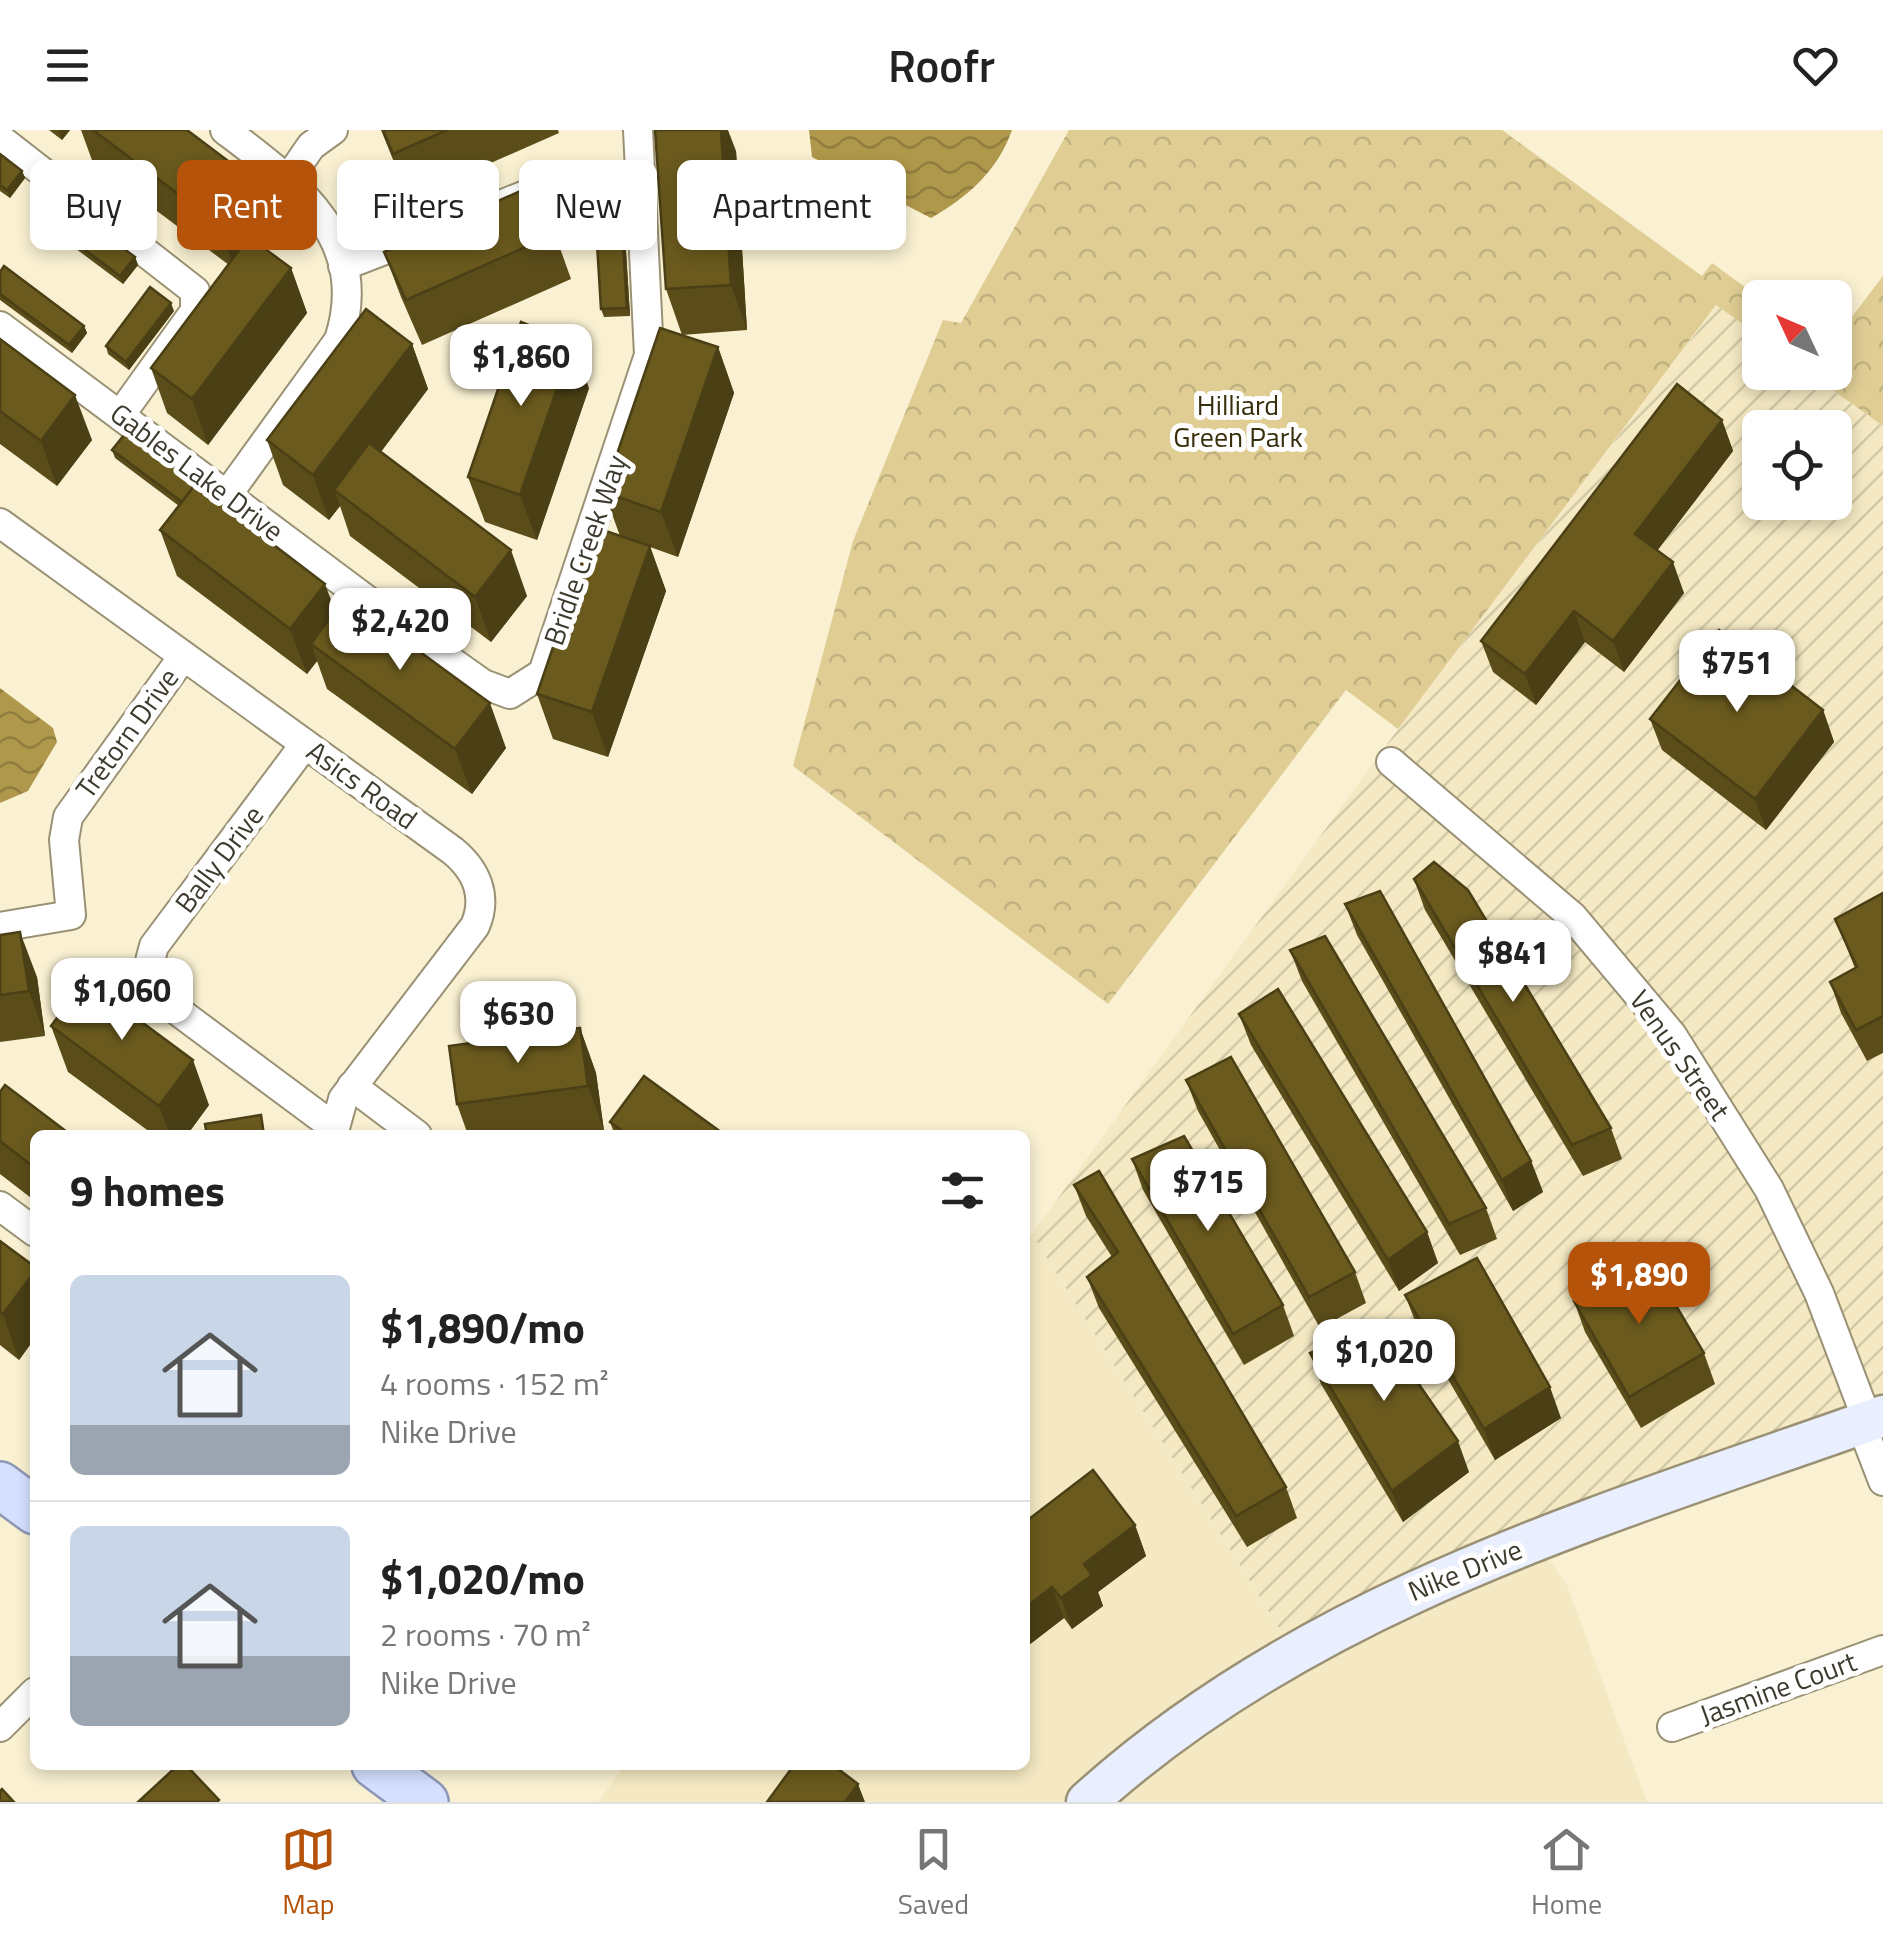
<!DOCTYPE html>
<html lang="en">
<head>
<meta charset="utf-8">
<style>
  :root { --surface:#fff; --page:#f2f2f2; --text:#222; --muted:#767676; --line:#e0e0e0; --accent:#b45309 }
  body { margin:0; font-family:"Titillium Web",sans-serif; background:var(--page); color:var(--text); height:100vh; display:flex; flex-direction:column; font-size:38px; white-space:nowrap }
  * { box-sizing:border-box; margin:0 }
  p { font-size:32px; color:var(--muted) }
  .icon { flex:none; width:55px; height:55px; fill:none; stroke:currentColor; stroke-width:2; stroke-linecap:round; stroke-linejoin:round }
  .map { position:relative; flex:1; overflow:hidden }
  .details { position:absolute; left:30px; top:1000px; width:1000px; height:640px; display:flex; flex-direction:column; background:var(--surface); border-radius:15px; box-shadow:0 5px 15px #0003 }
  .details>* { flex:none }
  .banner { position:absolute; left:30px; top:30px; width:1000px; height:90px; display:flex; gap:20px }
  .needle { width:65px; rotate:314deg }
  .buttons { position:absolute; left:1742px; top:150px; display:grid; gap:20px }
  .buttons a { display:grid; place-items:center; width:110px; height:110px; border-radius:15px; background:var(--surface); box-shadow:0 5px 15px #0003; font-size:50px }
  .price { position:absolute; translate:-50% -85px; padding:0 22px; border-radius:20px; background:#fff; color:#222; font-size:32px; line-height:65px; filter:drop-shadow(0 2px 5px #0008) }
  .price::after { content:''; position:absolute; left:50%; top:60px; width:30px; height:22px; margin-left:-15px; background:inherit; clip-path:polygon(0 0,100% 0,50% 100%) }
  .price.selected { background:var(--accent); color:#fff }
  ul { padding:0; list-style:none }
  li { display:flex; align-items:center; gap:30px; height:250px; padding:0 40px }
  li+li { border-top:2px solid var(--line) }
  li span { display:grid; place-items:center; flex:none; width:280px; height:200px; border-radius:15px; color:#555 }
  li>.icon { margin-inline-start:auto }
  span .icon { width:120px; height:120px; fill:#fffc; stroke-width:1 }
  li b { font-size:42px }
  h2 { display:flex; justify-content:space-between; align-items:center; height:120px; padding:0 40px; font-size:42px }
  .chip { padding:0 35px; border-radius:15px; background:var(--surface); box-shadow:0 5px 15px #0003; font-size:35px; line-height:90px }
  .chip.selected { background:var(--accent); color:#fff }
  header { display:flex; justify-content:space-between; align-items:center; height:130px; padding:0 40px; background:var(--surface); font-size:45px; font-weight:600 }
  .menu { display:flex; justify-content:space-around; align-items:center; height:140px; border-top:2px solid var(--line); background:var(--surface); font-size:28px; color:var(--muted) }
  .menu a { display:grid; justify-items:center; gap:5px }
  .menu .selected { color:var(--accent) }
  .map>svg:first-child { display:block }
  .built { fill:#f4e9c2 }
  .industrial { fill:url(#industrial-furrows); fill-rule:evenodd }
  .forest { fill:url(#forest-crowns) }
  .water { fill:url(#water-waves) }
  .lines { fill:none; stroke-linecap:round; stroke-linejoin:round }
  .street-casing { stroke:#9a9174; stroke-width:32 }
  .secondary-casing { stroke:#9a9174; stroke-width:45 }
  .primary-casing { stroke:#8e98b6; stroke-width:50 }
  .street { stroke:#fff; stroke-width:28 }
  .secondary { stroke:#eaefff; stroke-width:40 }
  .primary { stroke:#d5dfff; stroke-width:45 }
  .wall { fill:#5b4d1a }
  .shaded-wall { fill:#4a3f15 }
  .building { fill:#6a5a1e; stroke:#4a3f15; stroke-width:2.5 }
  .labels { text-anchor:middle; stroke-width:10; stroke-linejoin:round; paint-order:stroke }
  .park-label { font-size:28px; fill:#382e0b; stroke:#fefefe }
  .street-label { font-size:28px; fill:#3d3a2d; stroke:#fefefe }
</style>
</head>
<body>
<header><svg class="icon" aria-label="menu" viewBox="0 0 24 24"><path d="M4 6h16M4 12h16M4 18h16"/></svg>Roofr<svg class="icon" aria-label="heart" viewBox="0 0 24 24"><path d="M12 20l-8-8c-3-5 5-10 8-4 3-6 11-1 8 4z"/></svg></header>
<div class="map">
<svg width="1883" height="1672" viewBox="0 0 1883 1672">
  <defs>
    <pattern id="industrial-furrows" width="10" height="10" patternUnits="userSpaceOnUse" patternTransform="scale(2.5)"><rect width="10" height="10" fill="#f4e9c2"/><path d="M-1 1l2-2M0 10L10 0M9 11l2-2" fill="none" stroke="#d2c9a7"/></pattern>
    <pattern id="forest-crowns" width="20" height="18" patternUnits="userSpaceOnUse" patternTransform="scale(2.5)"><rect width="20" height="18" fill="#dfcd94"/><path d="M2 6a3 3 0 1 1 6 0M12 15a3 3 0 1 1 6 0" fill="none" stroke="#c0b180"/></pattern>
    <pattern id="water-waves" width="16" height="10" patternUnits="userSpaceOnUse" patternTransform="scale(2.5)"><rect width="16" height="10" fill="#af984b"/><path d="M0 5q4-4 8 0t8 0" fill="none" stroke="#907d3f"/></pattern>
  </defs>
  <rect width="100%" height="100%" fill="#faf1d2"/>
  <path class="built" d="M 1032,1104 L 1295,1523 L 1536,1411 L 1567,1455 L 1647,1672 L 598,1672 L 625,1635 L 1025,1635 L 1025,1113 Z"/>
  <path class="industrial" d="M 1717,175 L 1760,206 L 1760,242 L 1809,243 L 1883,296 L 1883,1286 L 1295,1523 L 1032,1104 L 1398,599 ZM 1760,298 L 1835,298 L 1835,372 L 1760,372 Z"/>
  <g class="forest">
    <path d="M 1069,0 L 1502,0 L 1702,146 L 1712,133 L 1760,168 L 1760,206 L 1716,175 L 1398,599 L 1346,560 L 1108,874 L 793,636 L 853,411 L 943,190 L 961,193 Z"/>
    <path d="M 1883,146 L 1883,296 L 1809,243 L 1835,242 L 1835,209 Z"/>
  </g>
  <g class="water">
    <path d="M 809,0 L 1012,0 C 998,40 968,67 931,88 L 812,27 Z"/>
    <path d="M 0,558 L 53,598 L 57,612 L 28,661 L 0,673 Z"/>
  </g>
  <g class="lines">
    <g class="street-casing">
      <g id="street">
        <path d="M 225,0 C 295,53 372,108 339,210 L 227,365"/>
        <path d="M 0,9 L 195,161 L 195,181 L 121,284"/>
        <path d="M 289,48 L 311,16 L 333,0"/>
        <path d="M 503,74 L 548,56 L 639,47"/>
        <path d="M 343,136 L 449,95"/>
        <path d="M 0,196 L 407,500 L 483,554 L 510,564 L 543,543 L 649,225 L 638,0"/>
        <path d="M 0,393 L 453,721 C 476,740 488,766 475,796 L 343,969 L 333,1005"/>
        <path d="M 305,614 L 154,816 L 145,850 L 151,861 L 335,998"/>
        <path d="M 1391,632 L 1573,787 L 1672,905 L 1769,1059 L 1819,1163 L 1868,1292"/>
        <path d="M 0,797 L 71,785 L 64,710 L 68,687 L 182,528"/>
        <path d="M 352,956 L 417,1005"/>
        <path d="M 0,1076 L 35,1102"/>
        <path d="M 1861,1294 L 1883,1351"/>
        <path d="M 0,1597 L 35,1562"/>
        <path d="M 1672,1597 L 1883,1520"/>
      </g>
    </g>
    <g class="secondary-casing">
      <path id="secondary" d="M 1087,1672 C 1310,1469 1605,1385 1883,1286"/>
    </g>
    <g class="primary-casing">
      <g id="primary">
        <path d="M 0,1355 L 35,1381"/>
        <path d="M 375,1635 L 425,1672"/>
      </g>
    </g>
    <use href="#street" class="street"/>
    <use href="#secondary" class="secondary"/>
    <use href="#primary" class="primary"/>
  </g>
  <g class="wall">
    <path d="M 49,0 L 70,0 L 62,10 Z"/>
    <path d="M 81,0 L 187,0 L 269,94 L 256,112 L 291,138 L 307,183 L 208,315 L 167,283 L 151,238 L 229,135 L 93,33 Z"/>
    <path d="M 381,0 L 558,0 L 559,3 L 409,69 Z"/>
    <path d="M 736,21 L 747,200 L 682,205 L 666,159 Z"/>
    <path d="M 0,24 L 22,41 L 25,48 L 10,68 L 0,61 Z"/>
    <path d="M 41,87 L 135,127 L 138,135 L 123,154 L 44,95 Z"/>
    <path d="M 624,88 L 630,186 L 604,187 L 601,179 Z"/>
    <path d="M 555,104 L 571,149 L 422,215 L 401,167 L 384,122 Z"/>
    <path d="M 0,142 L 84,196 L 87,203 L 72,223 L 0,170 Z"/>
    <path d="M 174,181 L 129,240 L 108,224 L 106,216 Z"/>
    <path d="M 0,209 L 92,310 L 57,356 L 0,314 Z"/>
    <path d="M 412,214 L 428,259 L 381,322 L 527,466 L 491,512 L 350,406 L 340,376 L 329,390 L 283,355 L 267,310 Z"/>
    <path d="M 718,217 L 734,263 L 678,427 L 650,417 L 666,461 L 608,627 L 553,609 L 537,564 L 620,406 L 604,362 Z"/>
    <path d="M 589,258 L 537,410 L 485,392 L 468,347 Z"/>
    <path d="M 1722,290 L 1733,321 L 1657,421 L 1684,463 L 1624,542 L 1585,512 L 1536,575 L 1493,542 L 1481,511 Z"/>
    <path d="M 112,320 L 204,357 L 206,363 L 335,481 L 506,618 L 472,664 L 327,559 L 317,531 L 307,544 L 177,446 L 160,400 L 179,376 L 115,328 Z"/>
    <path d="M 1823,580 L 1834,612 L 1766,700 L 1662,620 L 1650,589 Z"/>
    <path d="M 1414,749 L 1611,998 L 1622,1029 L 1583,1046 L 1425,780 Z"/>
    <path d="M 1883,763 L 1883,923 L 1867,931 L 1841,883 L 1830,852 L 1855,838 L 1835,789 Z"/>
    <path d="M 1345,774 L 1531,1031 L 1543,1062 L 1513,1081 L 1357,805 Z"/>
    <path d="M 0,805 L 37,847 L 45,906 L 0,912 Z"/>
    <path d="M 1290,820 L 1486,1078 L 1497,1109 L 1460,1125 L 1302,851 Z"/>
    <path d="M 1239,884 L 1427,1102 L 1438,1133 L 1399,1161 L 1251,915 Z"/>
    <path d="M 51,896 L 209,975 L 187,1005 L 154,1005 L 68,942 Z"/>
    <path d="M 580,898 L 596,943 L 604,1001 L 577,1005 L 468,1005 L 457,974 Z"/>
    <path d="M 1186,950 L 1355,1142 L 1366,1173 L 1320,1198 L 1198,981 Z"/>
    <path d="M 0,962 L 35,1005 L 35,1071 L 0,1044 Z"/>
    <path d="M 610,992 L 725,1005 L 615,1005 Z"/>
    <path d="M 1132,1029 L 1283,1175 L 1294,1206 L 1244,1235 L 1143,1060 Z"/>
    <path d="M 1074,1055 L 1286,1357 L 1297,1388 L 1247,1417 L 1099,1178 L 1087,1147 L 1112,1127 L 1086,1086 Z"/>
    <path d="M 0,1111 L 35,1137 L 35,1208 L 19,1230 L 0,1215 Z"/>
    <path d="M 1405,1165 L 1561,1288 L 1495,1330 L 1417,1196 Z"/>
    <path d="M 1574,1171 L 1704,1223 L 1715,1254 L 1641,1298 L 1585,1202 Z"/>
    <path d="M 1310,1223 L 1469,1342 L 1403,1392 L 1321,1254 Z"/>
    <path d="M 1025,1392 L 1135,1395 L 1146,1426 L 1098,1462 L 1103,1476 L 1072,1499 L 1064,1488 L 1025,1518 Z"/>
  </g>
  <g class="shaded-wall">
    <path d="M 59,0 L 70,0 L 62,10 Z"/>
    <path d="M 721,0 L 728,0 L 736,21 L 747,200 L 731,155 Z"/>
    <path d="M 22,41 L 25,48 L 10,68 L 7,60 Z"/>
    <path d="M 252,49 L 269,94 L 235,139 L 218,94 Z"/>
    <path d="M 621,80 L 624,88 L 630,186 L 627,178 Z"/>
    <path d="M 135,127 L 138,135 L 123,154 L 120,146 Z"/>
    <path d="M 291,138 L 307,183 L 208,315 L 192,269 Z"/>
    <path d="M 171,173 L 174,181 L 129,240 L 126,232 Z"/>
    <path d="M 84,196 L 87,203 L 72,223 L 69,215 Z"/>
    <path d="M 573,213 L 589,258 L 537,410 L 520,365 Z"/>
    <path d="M 412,214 L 428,259 L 345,369 L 334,360 L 340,376 L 329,390 L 313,345 Z"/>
    <path d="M 718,217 L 734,263 L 678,427 L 661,382 Z"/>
    <path d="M 75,265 L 92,310 L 57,356 L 41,311 Z"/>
    <path d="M 1722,290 L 1733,321 L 1646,435 L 1635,404 Z"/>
    <path d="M 650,416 L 666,461 L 608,627 L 592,582 Z"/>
    <path d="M 511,420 L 527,466 L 491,512 L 475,467 Z"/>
    <path d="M 1673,432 L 1684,463 L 1624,542 L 1613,511 Z"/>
    <path d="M 325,454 L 342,499 L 311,514 L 317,531 L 307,544 L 290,499 Z"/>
    <path d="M 1574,481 L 1585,512 L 1536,575 L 1525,544 Z"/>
    <path d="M 490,573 L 506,618 L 472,664 L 455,619 Z"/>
    <path d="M 1823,580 L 1834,612 L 1766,700 L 1755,669 Z"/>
    <path d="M 20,802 L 37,847 L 45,906 L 29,861 Z"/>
    <path d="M 580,898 L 596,943 L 604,1001 L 588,956 Z"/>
    <path d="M 193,930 L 209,975 L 187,1005 L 170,1005 L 159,976 Z"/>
    <path d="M 1531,1031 L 1543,1062 L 1513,1081 L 1502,1050 Z"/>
    <path d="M 1427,1102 L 1438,1133 L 1399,1161 L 1388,1130 Z"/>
    <path d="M 35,1141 L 35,1208 L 19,1230 L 3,1184 Z"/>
    <path d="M 1550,1257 L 1561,1288 L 1495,1330 L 1484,1299 Z"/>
    <path d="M 1458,1311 L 1469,1342 L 1403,1392 L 1392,1361 Z"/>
    <path d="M 1135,1395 L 1146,1426 L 1098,1462 L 1103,1476 L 1072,1499 L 1061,1468 L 1084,1434 Z"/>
    <path d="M 1052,1457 L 1064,1488 L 1025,1518 L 1025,1478 Z"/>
    <path d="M 858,1654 L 865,1672 L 845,1672 Z"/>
  </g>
  <g class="building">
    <path d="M 93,0 L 187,0 L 252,49 L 218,94 Z"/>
    <path d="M 383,0 L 447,0 L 393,24 Z"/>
    <path d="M 655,0 L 721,0 L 731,155 L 666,159 Z"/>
    <path d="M 0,24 L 22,41 L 7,60 L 0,55 Z"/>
    <path d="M 534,55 L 555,104 L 406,170 L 384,122 Z"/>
    <path d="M 55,68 L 135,127 L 120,146 L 41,87 Z"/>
    <path d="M 621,80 L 627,178 L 601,179 L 595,81 Z"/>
    <path d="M 249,107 L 291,138 L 192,269 L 151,238 Z"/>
    <path d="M 4,136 L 84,196 L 69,215 L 0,164 L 0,142 Z"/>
    <path d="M 150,157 L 171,173 L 126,232 L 106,216 Z"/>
    <path d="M 366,179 L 412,214 L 313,345 L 267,310 Z"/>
    <path d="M 521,192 L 573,213 L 520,365 L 468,347 Z"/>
    <path d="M 660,198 L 718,217 L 661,382 L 604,362 Z"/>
    <path d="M 0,209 L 75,265 L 41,311 L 0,281 Z"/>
    <path d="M 1677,254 L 1722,290 L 1635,404 L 1673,432 L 1613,511 L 1574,481 L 1525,544 L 1481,511 Z"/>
    <path d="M 128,300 L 204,357 L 202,360 L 195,355 L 182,372 L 112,320 Z"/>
    <path d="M 369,313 L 511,420 L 475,467 L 334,360 Z"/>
    <path d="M 195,355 L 325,454 L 290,499 L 160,400 Z"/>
    <path d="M 594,397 L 650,416 L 592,582 L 537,564 Z"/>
    <path d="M 345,467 L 490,573 L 455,619 L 311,514 Z"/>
    <path d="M 1719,500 L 1823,580 L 1755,669 L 1650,589 Z"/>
    <path d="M 1434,732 L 1468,760 L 1611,998 L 1572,1015 L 1414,749 Z"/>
    <path d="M 1380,761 L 1531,1031 L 1502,1050 L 1345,774 Z"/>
    <path d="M 1883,763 L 1883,886 L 1856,900 L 1830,852 L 1857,837 L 1835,789 Z"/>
    <path d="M 20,802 L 29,861 L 0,865 L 0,805 Z"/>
    <path d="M 1325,806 L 1486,1078 L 1449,1094 L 1290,820 Z"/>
    <path d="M 85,850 L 193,930 L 159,976 L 51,896 Z"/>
    <path d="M 1278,859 L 1427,1102 L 1388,1130 L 1239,884 Z"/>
    <path d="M 580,898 L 588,956 L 457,974 L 449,916 Z"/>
    <path d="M 1231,927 L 1355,1142 L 1309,1167 L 1186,950 Z"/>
    <path d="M 644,946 L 725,1005 L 628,1005 L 610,992 Z"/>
    <path d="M 5,955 L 71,1005 L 35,1005 L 35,1038 L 0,1011 L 0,962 Z"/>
    <path d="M 261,985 L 264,1005 L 207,1005 L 205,994 Z"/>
    <path d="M 1184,1006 L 1283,1175 L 1233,1204 L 1132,1029 Z"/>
    <path d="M 1099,1041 L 1286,1357 L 1236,1386 L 1087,1147 L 1118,1122 L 1074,1055 Z"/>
    <path d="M 0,1111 L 35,1137 L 35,1141 L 3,1184 L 0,1182 Z"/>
    <path d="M 1477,1128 L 1550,1257 L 1484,1299 L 1405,1165 Z"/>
    <path d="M 1648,1128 L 1704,1223 L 1629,1267 L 1574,1171 Z"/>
    <path d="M 1376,1192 L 1458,1311 L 1392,1361 L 1310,1223 Z"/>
    <path d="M 1093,1340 L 1135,1395 L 1084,1434 L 1092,1445 L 1061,1468 L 1052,1457 L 1025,1478 L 1025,1392 Z"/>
    <path d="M 178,1635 L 186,1635 L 219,1670 L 217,1672 L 138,1672 Z"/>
    <path d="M 794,1635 L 833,1635 L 858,1654 L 845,1672 L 767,1672 Z"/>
    <path d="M 2,1659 L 14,1672 L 0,1672 L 0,1661 Z"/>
  </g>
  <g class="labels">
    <g class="park-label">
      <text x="1238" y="285">Hilliard<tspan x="1238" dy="32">Green Park</tspan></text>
    </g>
    <g class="street-label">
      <text transform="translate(197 342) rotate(37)" y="10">Gables Lake Drive</text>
      <text transform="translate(585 420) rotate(-71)" y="10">Bridle Creek Way</text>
      <text transform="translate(127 603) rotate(-54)" y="10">Tretorn Drive</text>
      <text transform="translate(362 655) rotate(36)" y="10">Asics Road</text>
      <text transform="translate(219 729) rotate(-53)" y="10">Bally Drive</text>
      <text transform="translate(1680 925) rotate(55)" y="10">Venus Street</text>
      <text transform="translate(1465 1440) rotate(-22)" y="10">Nike Drive</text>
      <text transform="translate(1778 1558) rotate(-20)" y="10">Jasmine Court</text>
    </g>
  </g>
</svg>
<div class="buttons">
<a><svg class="needle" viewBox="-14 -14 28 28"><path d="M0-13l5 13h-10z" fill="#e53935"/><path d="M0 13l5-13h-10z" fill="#767676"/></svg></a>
<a><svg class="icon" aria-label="locate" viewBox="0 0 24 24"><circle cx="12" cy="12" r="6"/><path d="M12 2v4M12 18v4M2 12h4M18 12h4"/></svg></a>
</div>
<b class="price" style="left:521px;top:279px">$1,860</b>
<b class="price" style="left:400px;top:543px">$2,420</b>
<b class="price" style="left:1737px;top:585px">$751</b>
<b class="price" style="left:1513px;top:875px">$841</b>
<b class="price" style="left:122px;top:913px">$1,060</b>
<b class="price" style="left:518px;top:936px">$630</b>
<b class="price" style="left:1208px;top:1104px">$715</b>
<b class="price selected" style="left:1639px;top:1197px">$1,890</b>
<b class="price" style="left:1384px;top:1274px">$1,020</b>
<div class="banner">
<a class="chip">Buy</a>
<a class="chip selected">Rent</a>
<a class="chip">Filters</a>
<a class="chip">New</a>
<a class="chip">Apartment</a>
</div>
<section class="details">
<h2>9 homes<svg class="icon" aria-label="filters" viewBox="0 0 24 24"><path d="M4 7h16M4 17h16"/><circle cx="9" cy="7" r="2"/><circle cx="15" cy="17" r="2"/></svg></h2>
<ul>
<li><span style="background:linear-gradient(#c9d6e8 75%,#9aa5b1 0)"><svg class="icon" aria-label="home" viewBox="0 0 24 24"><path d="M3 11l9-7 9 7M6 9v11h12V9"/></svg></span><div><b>$1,890/mo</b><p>4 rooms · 152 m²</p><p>Nike Drive</p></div></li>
<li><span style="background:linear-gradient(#c9d6e8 65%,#9aa5b1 0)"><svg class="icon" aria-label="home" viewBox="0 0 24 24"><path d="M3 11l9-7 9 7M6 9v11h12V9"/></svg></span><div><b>$1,020/mo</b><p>2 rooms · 70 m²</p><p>Nike Drive</p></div></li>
</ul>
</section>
</div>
<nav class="menu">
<a class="selected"><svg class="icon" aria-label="map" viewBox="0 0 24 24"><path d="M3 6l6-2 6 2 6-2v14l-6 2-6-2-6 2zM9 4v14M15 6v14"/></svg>Map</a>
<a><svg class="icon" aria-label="saved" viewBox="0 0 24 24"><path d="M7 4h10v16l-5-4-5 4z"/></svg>Saved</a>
<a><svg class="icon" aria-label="home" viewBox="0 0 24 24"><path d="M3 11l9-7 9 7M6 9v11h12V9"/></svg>Home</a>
</nav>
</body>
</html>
